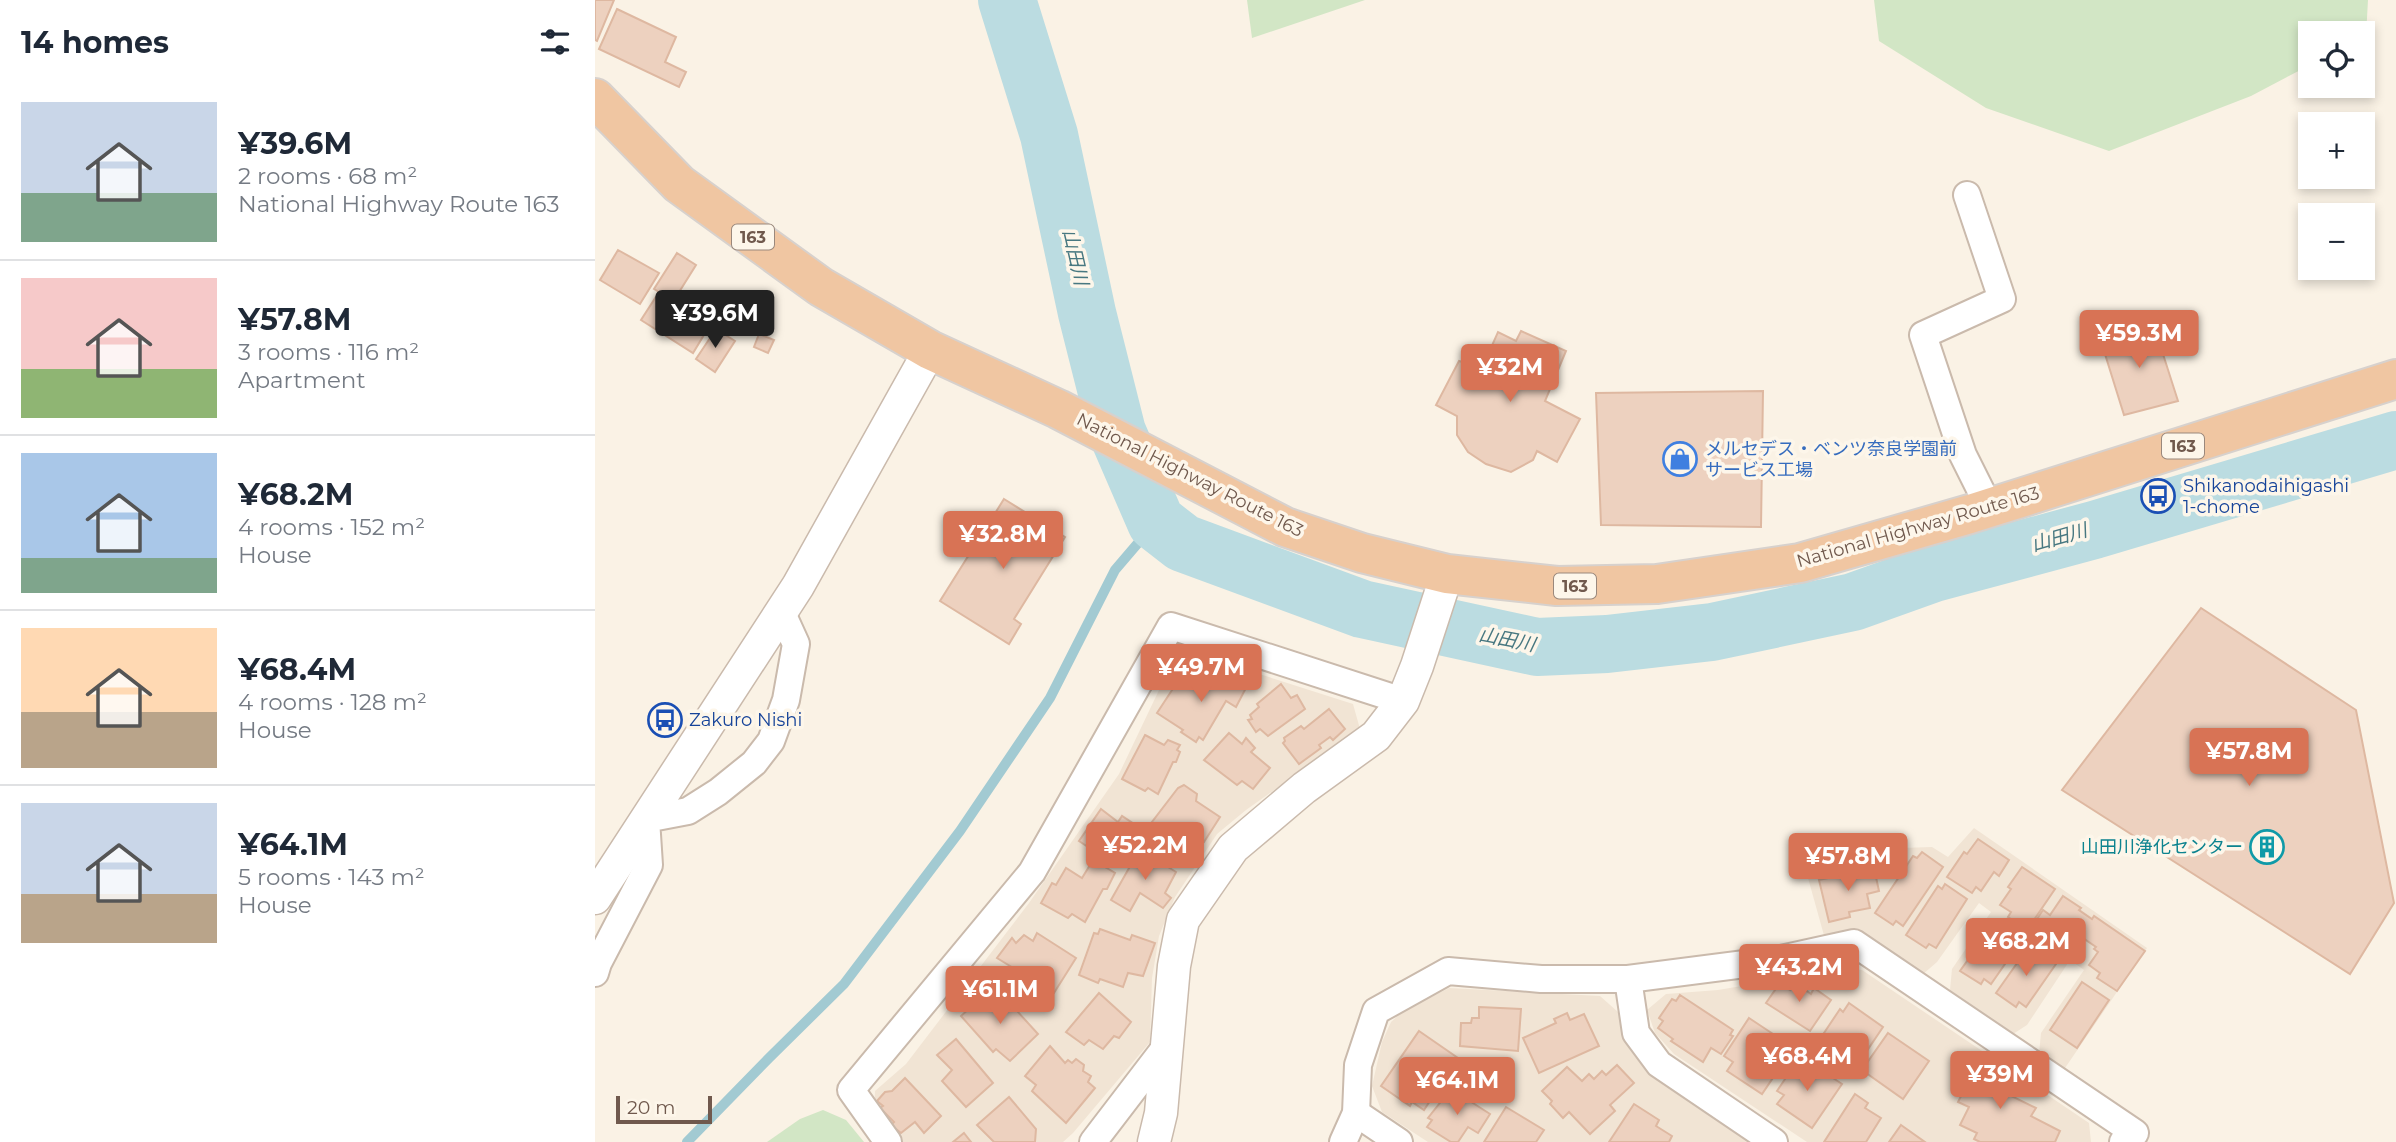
<!DOCTYPE html>
<html lang="en">
<head>
<meta charset="utf-8">
<style>
  :root { --surface:#fff; --page:#f2f2f3; --text:#1f2937; --muted:#747a83; --line:#e0e1e3; --accent:#d87355 }
  body { margin:0; font-family:Montserrat,"Noto Sans JP",sans-serif; background:var(--page); color:var(--text); height:100vh; display:flex; flex-direction:column; font-size:26px; white-space:nowrap }
  * { box-sizing:border-box; margin:0 }
  p { font-size:23px; color:var(--muted) }
  .icon { flex:none; width:38px; height:38px; fill:none; stroke:currentColor; stroke-width:2; stroke-linecap:round; stroke-linejoin:round }
  .map { position:relative; flex:1; overflow:hidden }
  .side { display:flex; flex-direction:column; background:var(--surface); width:595px }
  .side>* { flex:none }
  .buttons { position:absolute; left:1703px; top:21px; display:grid; gap:14px }
  .buttons a { display:grid; place-items:center; width:77px; height:77px; border-radius:0px; background:var(--surface); box-shadow:0 4px 10px #0003; font-size:35px }
  .scale { position:absolute; left:21px; bottom:18px; width:96px; box-sizing:border-box; padding-left:7px; border:4px solid #70594d; border-top:0; font-size:19px; line-height:24px; white-space:nowrap; color:#70594d; -webkit-text-stroke:5px #fdf6ea; paint-order:stroke }
  .price { position:absolute; translate:-50% -60px; padding:0 16px; border-radius:7px; background:var(--accent); color:#fff; font-size:23px; line-height:46px; filter:drop-shadow(0 2px 4px #0008) }
  .price::after { content:''; position:absolute; left:50%; top:42px; width:21px; height:16px; margin-left:-10px; background:inherit; clip-path:polygon(0 0,100% 0,50% 100%) }
  .price.active { background:#222; color:#fff }
  ul { padding:0; list-style:none }
  li { display:flex; align-items:center; gap:21px; height:175px; padding:0 21px }
  li+li { border-top:2px solid var(--line) }
  li span { display:grid; place-items:center; flex:none; width:196px; height:140px; border-radius:0px; color:#555 }
  li>.icon { margin-inline-start:auto }
  span .icon { width:84px; height:84px; fill:#fffc; stroke-width:1 }
  li b { font-size:30px }
  h2 { display:flex; justify-content:space-between; align-items:center; height:84px; padding:0 21px; font-size:30px }
  main { display:flex; flex:1; min-height:0 }
  .map>svg:first-child { display:block }
  .residential { fill:#f1e4d4 }
  .green { fill:#d2e6c5 }
  .lines { fill:none; stroke-linecap:round; stroke-linejoin:round }
  .stream { stroke:#a2cad2; stroke-width:10 }
  .river { stroke:#bbdce1; stroke-width:58 }
  .building { fill:#edd1bf; stroke:#deb8a1; stroke-width:2 }
  .minor-casing { stroke:#cabaac; stroke-width:30 }
  .tertiary-casing { stroke:#cabaac; stroke-width:35 }
  .trunk-casing { stroke:#d7d1cd; stroke-width:42 }
  .minor { stroke:#fff; stroke-width:26 }
  .tertiary { stroke:#fff; stroke-width:32 }
  .trunk { stroke:#f0c6a2; stroke-width:38 }
  .labels { text-anchor:middle; stroke-width:7; stroke-linejoin:round; paint-order:stroke }
  .shield { fill:#fdf6ea; stroke:#9a887c; stroke-width:2 }
  .shield-label { font-size:16px; font-weight:bold; fill:#70594d }
  .shop-label { font-size:18px; fill:#366cbe; stroke:#fdf6ea; text-anchor:start }
  .street-label { font-size:18px; fill:#70594d; stroke:#fdf6ea }
  .transit-label { font-size:18px; fill:#164399; stroke:#fdf6ea; text-anchor:start }
  .culture-label { font-size:18px; fill:#0d838f; stroke:#fdf6ea; text-anchor:end }
  .water-label { font-size:19px; font-style:italic; fill:#487881; stroke:#fdf6ea }
</style>
</head>
<body>
<main>
<section class="side">
<h2>14 homes<svg class="icon" aria-label="filters" viewBox="0 0 24 24"><path d="M4 7h16M4 17h16"/><circle cx="9" cy="7" r="2"/><circle cx="15" cy="17" r="2"/></svg></h2>
<ul>
<li><span style="background:linear-gradient(#c9d6e8 65%,#7fa58c 0)"><svg class="icon" aria-label="home" viewBox="0 0 24 24"><path d="M3 11l9-7 9 7M6 9v11h12V9"/></svg></span><div><b>¥39.6M</b><p>2 rooms · 68 m²</p><p>National Highway Route 163</p></div></li>
<li><span style="background:linear-gradient(#f6c9c9 65%,#8fb573 0)"><svg class="icon" aria-label="home" viewBox="0 0 24 24"><path d="M3 11l9-7 9 7M6 9v11h12V9"/></svg></span><div><b>¥57.8M</b><p>3 rooms · 116 m²</p><p>Apartment</p></div></li>
<li><span style="background:linear-gradient(#a9c7e8 75%,#7fa58c 0)"><svg class="icon" aria-label="home" viewBox="0 0 24 24"><path d="M3 11l9-7 9 7M6 9v11h12V9"/></svg></span><div><b>¥68.2M</b><p>4 rooms · 152 m²</p><p>House</p></div></li>
<li><span style="background:linear-gradient(#ffd9b3 60%,#b9a48a 0)"><svg class="icon" aria-label="home" viewBox="0 0 24 24"><path d="M3 11l9-7 9 7M6 9v11h12V9"/></svg></span><div><b>¥68.4M</b><p>4 rooms · 128 m²</p><p>House</p></div></li>
<li><span style="background:linear-gradient(#c9d6e8 65%,#b9a48a 0)"><svg class="icon" aria-label="home" viewBox="0 0 24 24"><path d="M3 11l9-7 9 7M6 9v11h12V9"/></svg></span><div><b>¥64.1M</b><p>5 rooms · 143 m²</p><p>House</p></div></li>
</ul>
</section>
<div class="map">
<svg width="1801" height="1142" viewBox="0 0 1801 1142">
  <rect width="100%" height="100%" fill="#faf2e5"/>
  <g class="residential">
    <path d="M 599,653 L 758,704 L 765,729 L 651,810 L 622,834 L 580,897 L 564,936 L 557,978 L 555,1042 L 478,1133 L 468,1142 L 304,1142 L 279,1114 L 280,1091 L 311,1064 L 434,903 L 524,774 L 575,667 Z"/>
    <path d="M 1379,828 L 1552,948 L 1470,1068 L 1444,1054 L 1446,1033 L 1489,970 L 1475,960 L 1432,1025 L 1418,1034 L 1355,990 L 1357,969 L 1396,912 L 1384,903 L 1342,962 L 1327,975 L 1230,939 L 1213,878 L 1299,859 L 1306,848 L 1337,847 L 1353,857 Z"/>
    <path d="M 1243,967 L 1267,970 L 1494,1123 L 1496,1142 L 1212,1142 L 1079,1054 L 1060,1033 L 1052,1010 L 1071,994 L 1123,990 L 1194,978 Z"/>
    <path d="M 854,988 L 1005,996 L 1023,1012 L 1028,1030 L 1157,1142 L 833,1142 L 787,1112 L 777,1086 L 787,1042 L 796,1022 L 808,1011 Z"/>
  </g>
  <g class="green">
    <path d="M 652,0 L 770,0 L 657,38 Z"/>
    <path d="M 1279,0 L 1773,0 L 1771,36 L 1768,38 L 1768,33 L 1715,33 L 1715,65 L 1656,96 L 1514,151 L 1391,108 L 1284,41 Z"/>
    <path d="M 228,1110 L 251,1120 L 269,1142 L 172,1142 L 205,1119 Z"/>
  </g>
  <g class="lines">
    <path class="stream" d="M 92,1142 L 174,1058 L 249,984 L 365,831 L 455,698 L 520,570 L 561,522"/>
    <path class="river" d="M 412,0 L 454,135 L 492,313 L 522,432 L 561,522 L 588,543 L 767,609 L 942,647 L 1012,644 L 1117,632 L 1258,602 L 1339,573 L 1499,530 L 1801,440"/>
  </g>
  <g class="building">
    <path d="M 0,0 L 19,0 L 2,41 L 0,40 Z"/>
    <path d="M 22,9 L 81,37 L 70,62 L 91,72 L 84,87 L 4,49 Z"/>
    <path d="M 23,250 L 64,273 L 45,304 L 5,280 Z"/>
    <path d="M 82,253 L 101,265 L 81,297 L 118,320 L 98,353 L 46,320 L 64,292 L 59,289 Z"/>
    <path d="M 1559,326 L 1583,401 L 1529,415 L 1505,338 Z"/>
    <path d="M 121,329 L 140,341 L 120,372 L 101,359 Z"/>
    <path d="M 926,331 L 971,351 L 950,401 L 985,419 L 962,462 L 942,451 L 938,460 L 916,472 L 891,464 L 873,452 L 862,435 L 862,416 L 841,405 L 864,361 L 887,368 L 903,332 L 921,341 Z"/>
    <path d="M 164,334 L 179,340 L 173,353 L 159,347 Z"/>
    <path d="M 1168,391 L 1166,527 L 1006,525 L 1001,393 Z"/>
    <path d="M 409,499 L 470,537 L 419,619 L 426,624 L 414,644 L 345,601 Z"/>
    <path d="M 1606,608 L 1761,710 L 1799,903 L 1755,974 L 1467,790 Z"/>
    <path d="M 621,668 L 652,686 L 641,707 L 631,701 L 608,740 L 604,737 L 601,742 L 586,732 L 588,730 L 562,713 L 585,678 L 608,691 Z"/>
    <path d="M 686,684 L 696,698 L 702,695 L 710,709 L 673,736 L 665,729 L 661,732 L 653,720 L 657,719 L 655,715 L 664,707 L 662,704 Z"/>
    <path d="M 734,709 L 750,729 L 738,740 L 735,737 L 724,745 L 726,748 L 704,764 L 688,743 L 690,741 L 689,738 L 706,726 L 709,729 Z"/>
    <path d="M 634,733 L 647,744 L 651,738 L 660,748 L 656,752 L 675,768 L 658,789 L 647,781 L 642,785 L 609,760 Z"/>
    <path d="M 550,735 L 569,745 L 573,740 L 585,745 L 582,750 L 585,752 L 581,762 L 578,762 L 563,794 L 553,788 L 550,791 L 527,779 Z"/>
    <path d="M 589,785 L 602,794 L 601,801 L 625,817 L 609,842 L 596,835 L 594,839 L 579,830 L 573,839 L 559,829 L 561,826 L 557,822 L 583,788 Z"/>
    <path d="M 506,809 L 523,822 L 527,816 L 542,826 L 537,831 L 543,835 L 520,865 L 484,841 Z"/>
    <path d="M 1383,839 L 1414,860 L 1404,876 L 1399,872 L 1386,891 L 1381,887 L 1377,893 L 1352,877 L 1369,852 L 1372,854 Z"/>
    <path d="M 1327,852 L 1348,867 L 1308,926 L 1301,921 L 1298,925 L 1280,913 L 1318,856 L 1322,858 Z"/>
    <path d="M 542,854 L 552,854 L 581,872 L 570,893 L 576,898 L 568,908 L 545,893 L 535,911 L 516,900 Z"/>
    <path d="M 498,860 L 520,873 L 512,889 L 508,889 L 490,922 L 477,914 L 473,918 L 446,903 L 457,883 L 461,885 L 471,868 L 487,878 Z"/>
    <path d="M 1427,867 L 1460,889 L 1432,930 L 1413,917 L 1416,912 L 1405,905 L 1416,889 L 1413,887 Z"/>
    <path d="M 1279,868 L 1284,891 L 1272,894 L 1275,908 L 1254,912 L 1255,917 L 1234,922 L 1224,880 Z"/>
    <path d="M 1350,884 L 1372,899 L 1341,948 L 1334,944 L 1331,948 L 1311,935 L 1343,886 L 1347,889 Z"/>
    <path d="M 1468,896 L 1486,908 L 1484,910 L 1497,919 L 1499,916 L 1550,951 L 1522,991 L 1502,978 L 1505,973 L 1494,965 L 1503,952 L 1499,949 L 1501,947 L 1485,936 L 1474,951 L 1459,942 L 1455,947 L 1439,937 L 1444,929 L 1438,925 L 1448,910 L 1455,915 Z"/>
    <path d="M 1400,922 L 1426,941 L 1396,984 L 1389,979 L 1386,984 L 1365,971 Z"/>
    <path d="M 505,929 L 535,940 L 537,935 L 560,943 L 548,976 L 533,973 L 528,987 L 505,979 L 503,983 L 484,975 L 499,933 L 503,934 Z"/>
    <path d="M 442,933 L 481,958 L 459,993 L 402,958 L 417,938 L 421,943 L 429,935 L 438,941 Z"/>
    <path d="M 1435,945 L 1461,964 L 1431,1007 L 1424,1002 L 1421,1007 L 1401,993 Z"/>
    <path d="M 1487,982 L 1514,1000 L 1482,1048 L 1455,1030 Z"/>
    <path d="M 1185,983 L 1195,990 L 1200,983 L 1216,994 L 1219,988 L 1236,1000 L 1215,1031 L 1171,1003 Z"/>
    <path d="M 395,990 L 406,1003 L 412,1000 L 443,1034 L 415,1061 L 401,1049 L 398,1052 L 366,1016 Z"/>
    <path d="M 504,993 L 536,1022 L 524,1038 L 519,1036 L 508,1049 L 494,1040 L 489,1045 L 471,1032 Z"/>
    <path d="M 1085,995 L 1138,1030 L 1135,1035 L 1138,1036 L 1126,1054 L 1116,1048 L 1108,1062 L 1076,1041 L 1078,1039 L 1063,1028 L 1068,1021 L 1064,1018 L 1077,999 L 1081,1001 Z"/>
    <path d="M 1254,1003 L 1288,1027 L 1263,1064 L 1225,1039 L 1245,1009 L 1248,1012 Z"/>
    <path d="M 884,1007 L 926,1009 L 923,1051 L 865,1046 L 866,1023 L 876,1023 L 877,1018 L 884,1018 Z"/>
    <path d="M 972,1013 L 975,1020 L 989,1014 L 1004,1046 L 944,1073 L 928,1038 L 961,1023 L 959,1019 Z"/>
    <path d="M 1154,1018 L 1181,1036 L 1175,1045 L 1192,1057 L 1167,1094 L 1132,1071 L 1138,1062 L 1129,1056 Z"/>
    <path d="M 824,1031 L 863,1058 L 829,1110 L 817,1102 L 815,1106 L 786,1086 Z"/>
    <path d="M 1293,1033 L 1334,1061 L 1308,1099 L 1267,1070 Z"/>
    <path d="M 361,1039 L 398,1083 L 371,1107 L 347,1081 L 357,1070 L 342,1055 Z"/>
    <path d="M 455,1046 L 470,1063 L 473,1060 L 477,1063 L 481,1059 L 489,1065 L 488,1071 L 496,1076 L 493,1082 L 500,1088 L 471,1123 L 437,1091 L 441,1085 L 430,1076 Z"/>
    <path d="M 1385,1059 L 1410,1072 L 1402,1089 L 1441,1108 L 1436,1116 L 1465,1131 L 1460,1142 L 1385,1142 L 1379,1139 L 1382,1133 L 1365,1125 L 1374,1107 L 1363,1102 Z"/>
    <path d="M 1203,1060 L 1215,1069 L 1218,1065 L 1247,1084 L 1217,1128 L 1182,1104 L 1189,1095 L 1182,1091 Z"/>
    <path d="M 1022,1065 L 1039,1083 L 1015,1105 L 1020,1111 L 995,1134 L 974,1112 L 968,1118 L 955,1104 L 957,1101 L 947,1091 L 972,1067 L 987,1081 L 994,1074 L 999,1079 L 1007,1071 L 1011,1075 Z"/>
    <path d="M 310,1078 L 346,1116 L 329,1133 L 320,1122 L 306,1133 L 296,1125 L 299,1122 L 285,1108 L 288,1106 L 282,1101 L 290,1092 L 297,1091 Z"/>
    <path d="M 856,1089 L 895,1114 L 883,1133 L 873,1127 L 863,1142 L 856,1142 L 832,1127 L 837,1120 L 833,1118 Z"/>
    <path d="M 1260,1094 L 1273,1103 L 1270,1108 L 1286,1118 L 1271,1142 L 1229,1142 Z"/>
    <path d="M 414,1097 L 441,1129 L 440,1142 L 399,1142 L 382,1125 Z"/>
    <path d="M 1039,1104 L 1064,1120 L 1061,1126 L 1077,1136 L 1074,1142 L 1014,1142 Z"/>
    <path d="M 911,1107 L 949,1130 L 941,1142 L 889,1142 Z"/>
    <path d="M 1306,1125 L 1330,1142 L 1294,1142 Z"/>
    <path d="M 369,1133 L 376,1142 L 358,1142 Z"/>
  </g>
  <g class="lines">
    <g class="minor-casing">
      <g id="minor">
        <path d="M 1372,195 L 1407,299 L 1328,335 L 1368,455 L 1394,507"/>
        <path d="M 0,973 L 3,963 L 54,865 L 51,819 L 93,811 L 123,792 L 159,763 L 176,741 L 191,700 L 201,644 L 186,611"/>
        <path d="M 1033,979 L 1181,960 L 1259,943 L 1540,1133 L 1528,1142"/>
        <path d="M 761,1113 L 804,1142"/>
        <path d="M 293,1142 L 256,1090 L 437,872 L 576,626 L 808,701"/>
        <path d="M 498,1142 L 573,1044"/>
        <path d="M 748,1142 L 761,1113 L 763,1065 L 781,1011 L 853,971 L 946,979 L 1033,979 L 1041,1033 L 1064,1064 L 1179,1142"/>
      </g>
    </g>
    <g class="tertiary-casing">
      <g id="tertiary">
        <path d="M 0,898 L 203,586 L 335,350"/>
        <path d="M 559,1142 L 566,1113 L 579,966 L 588,920 L 638,848 L 709,788 L 781,736 L 808,701 L 822,666 L 852,574"/>
      </g>
    </g>
    <g class="trunk-casing">
      <path id="trunk" d="M 0,98 L 84,184 L 226,287 L 335,350 L 463,409 L 690,527 L 767,553 L 852,574 L 962,586 L 1062,584 L 1205,563 L 1375,514 L 1801,379"/>
    </g>
    <use href="#minor" class="minor"/>
    <use href="#tertiary" class="tertiary"/>
    <use href="#trunk" class="trunk"/>
  </g>
  <defs>
    <g id="shop-ring" transform="scale(1.75)"><circle r="9.5" fill="#fdf6ea" stroke="#3f7fe0" stroke-width="1.5"/><path d="M-5-2.5h2.3a2.7 3.5 0 0 1 5.4 0H5L5.5 6h-11ZM-1.5-2.5h3a1.5 2.3 0 0 0-3 0Z" fill="#3f7fe0"/></g>
    <g id="bus-ring" transform="scale(1.75)"><circle r="9.5" fill="#fdf6ea" stroke="#1a4fb4" stroke-width="1.5"/><path d="M-5-6H5V4H4V6H2V4H-2V6H-4V4H-5ZM-3.5-4V0h7V-4ZM-3.5 1.2v1.5H-2V1.2ZM2 1.2v1.5H3.5V1.2Z" fill="#1a4fb4"/></g>
    <g id="building-ring" transform="scale(1.75)"><circle r="9.5" fill="#fdf6ea" stroke="#0f9aa8" stroke-width="1.5"/><path d="M-4-6H4V6H1V3H-1V6H-4ZM-2.5-4.3h1.7v1.8h-1.7ZM.8-4.3h1.7v1.8H.8ZM-2.5-1h1.7V.8h-1.7ZM.8-1h1.7V.8H.8Z" fill="#0f9aa8"/></g>
  </defs>
  <g fill-rule="evenodd">
    <use href="#shop-ring" x="1085" y="459"/>
    <use href="#bus-ring" x="1563" y="496"/>
    <use href="#bus-ring" x="70" y="720"/>
    <use href="#building-ring" x="1672" y="847"/>
  </g>
  <g class="labels">
    <g class="shield">
      <rect x="137" y="224.5" width="42" height="25" rx="5"/>
      <rect x="1567" y="433.5" width="42" height="25" rx="5"/>
      <rect x="959" y="573.5" width="42" height="25" rx="5"/>
    </g>
    <g class="shield-label">
      <text x="158" y="243">163</text>
      <text x="1588" y="452">163</text>
      <text x="980" y="592">163</text>
    </g>
    <g class="shop-label">
      <text x="1110" y="455">メルセデス・ベンツ奈良学園前<tspan x="1110" dy="21">サービス工場</tspan></text>
    </g>
    <g class="street-label">
      <text transform="translate(595 475) rotate(27)" y="6">National Highway Route 163</text>
      <text transform="translate(1323 527) rotate(-16)" y="6">National Highway Route 163</text>
    </g>
    <g class="transit-label">
      <text x="1588" y="492">Shikanodaihigashi<tspan x="1588" dy="21">1-chome</tspan></text>
      <text x="94" y="726">Zakuro Nishi</text>
    </g>
    <g class="culture-label">
      <text x="1648" y="853">山田川浄化センター</text>
    </g>
    <g class="water-label">
      <text transform="translate(481 257) rotate(77)" y="7">山田川</text>
      <text transform="translate(1464 537) rotate(-16)" y="7">山田川</text>
      <text transform="translate(912 639) rotate(11)" y="7">山田川</text>
    </g>
  </g>
</svg>
<div class="buttons">
<a><svg class="icon" aria-label="locate" viewBox="0 0 24 24"><circle cx="12" cy="12" r="6"/><path d="M12 2v4M12 18v4M2 12h4M18 12h4"/></svg></a>
<a>+</a>
<a>−</a>
</div>
<div class="scale">20 m</div>
<b class="price active" style="left:120px;top:350px">¥39.6M</b>
<b class="price" style="left:1544px;top:370px">¥59.3M</b>
<b class="price" style="left:915px;top:404px">¥32M</b>
<b class="price" style="left:408px;top:571px">¥32.8M</b>
<b class="price" style="left:606px;top:704px">¥49.7M</b>
<b class="price" style="left:1654px;top:788px">¥57.8M</b>
<b class="price" style="left:550px;top:882px">¥52.2M</b>
<b class="price" style="left:1253px;top:893px">¥57.8M</b>
<b class="price" style="left:1431px;top:978px">¥68.2M</b>
<b class="price" style="left:1204px;top:1004px">¥43.2M</b>
<b class="price" style="left:405px;top:1026px">¥61.1M</b>
<b class="price" style="left:1212px;top:1093px">¥68.4M</b>
<b class="price" style="left:1405px;top:1111px">¥39M</b>
<b class="price" style="left:862px;top:1117px">¥64.1M</b>
</div>
</main>
</body>
</html>
